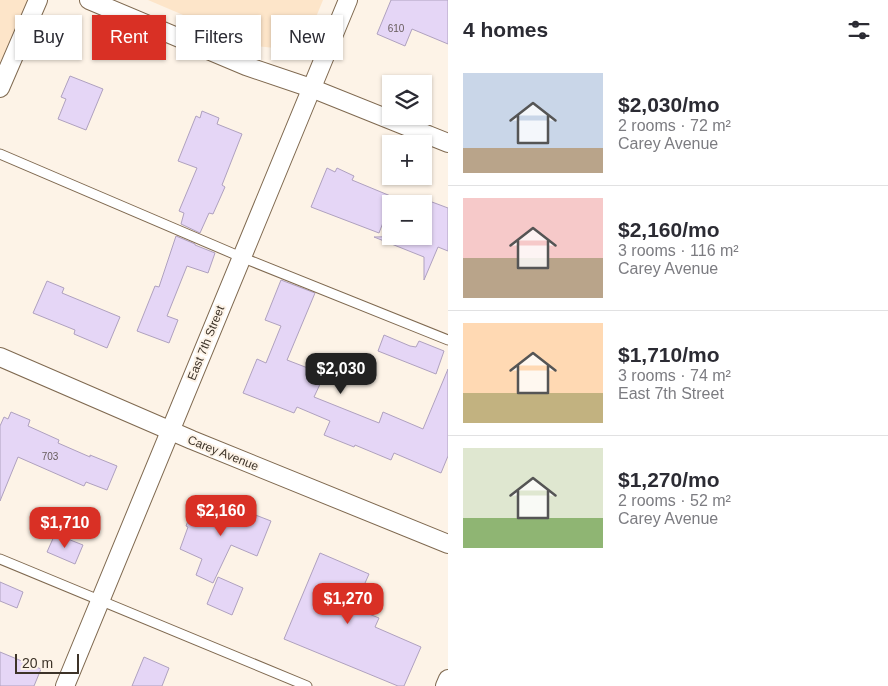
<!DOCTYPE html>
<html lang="en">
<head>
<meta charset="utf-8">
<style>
  :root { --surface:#fff; --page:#f2f2f3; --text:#2b2b33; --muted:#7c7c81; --line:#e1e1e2; --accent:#d93025 }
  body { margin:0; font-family:Arial,sans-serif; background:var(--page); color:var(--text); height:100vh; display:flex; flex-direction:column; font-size:19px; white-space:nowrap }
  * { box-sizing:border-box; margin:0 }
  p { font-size:16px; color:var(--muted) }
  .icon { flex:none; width:28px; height:28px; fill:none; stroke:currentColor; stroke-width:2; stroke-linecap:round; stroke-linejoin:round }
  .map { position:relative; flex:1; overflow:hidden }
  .side { display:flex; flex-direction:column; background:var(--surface); width:440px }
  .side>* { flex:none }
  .banner { position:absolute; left:15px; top:15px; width:358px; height:45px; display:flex; gap:10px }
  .controls { position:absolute; left:382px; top:75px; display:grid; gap:10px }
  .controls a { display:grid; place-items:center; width:50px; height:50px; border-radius:0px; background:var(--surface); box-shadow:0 1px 4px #0004; font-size:25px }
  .scale { position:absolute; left:15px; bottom:12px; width:64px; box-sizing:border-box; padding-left:5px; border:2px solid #3d3328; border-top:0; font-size:14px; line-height:18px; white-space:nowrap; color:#3d3328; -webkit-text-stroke:4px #fdf3e7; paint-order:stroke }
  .price { position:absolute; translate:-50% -42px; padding:0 11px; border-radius:10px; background:var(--accent); color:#fff; font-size:16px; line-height:32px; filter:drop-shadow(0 1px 2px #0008) }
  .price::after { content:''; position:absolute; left:50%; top:30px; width:15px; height:11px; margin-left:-8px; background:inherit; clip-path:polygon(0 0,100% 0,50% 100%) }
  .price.on { background:#222; color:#fff }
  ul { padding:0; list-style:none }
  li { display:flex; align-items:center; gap:15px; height:125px; padding:0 15px }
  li+li { border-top:1px solid var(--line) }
  li span { display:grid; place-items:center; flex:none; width:140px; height:100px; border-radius:0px; color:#555 }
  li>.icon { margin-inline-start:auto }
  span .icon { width:60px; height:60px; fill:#fffc; stroke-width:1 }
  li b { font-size:21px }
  h2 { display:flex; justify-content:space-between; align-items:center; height:60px; padding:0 15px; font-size:21px }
  .pill { padding:0 18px; border-radius:0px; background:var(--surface); box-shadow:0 1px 4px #0004; font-size:18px; line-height:45px }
  .pill.on { background:var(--accent); color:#fff }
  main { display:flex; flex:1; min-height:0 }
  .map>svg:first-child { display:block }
  .built { fill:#fde5c9 }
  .building { fill:#e5d6f6; stroke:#afa1bf }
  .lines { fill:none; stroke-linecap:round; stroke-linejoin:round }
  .lane-casing { stroke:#7f6950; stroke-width:11 }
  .street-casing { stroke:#7f6950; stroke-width:20 }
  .lane { stroke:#fff; stroke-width:9 }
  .street { stroke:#fff; stroke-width:18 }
  .labels { text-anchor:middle; stroke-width:4; stroke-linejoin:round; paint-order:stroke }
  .number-label { font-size:10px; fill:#675c5c }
  .street-label { font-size:12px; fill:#3d3328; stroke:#fdf3e7 }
</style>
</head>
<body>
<main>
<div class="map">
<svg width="448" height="686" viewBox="0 0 448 686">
  <rect width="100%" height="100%" fill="#fdf3e7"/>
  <g class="built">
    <path d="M 0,0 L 34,0 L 0,84 Z"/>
    <path d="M 148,0 L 323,0 L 302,51 L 256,46 Z"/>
  </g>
  <g class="building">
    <path d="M 391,0 L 448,0 L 448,44 L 412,29 L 405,46 L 377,34 Z"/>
    <path d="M 70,76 L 103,89 L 86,130 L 58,119 L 66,99 L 61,97 Z"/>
    <path d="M 202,111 L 219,118 L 217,124 L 242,134 L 222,185 L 225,187 L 213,214 L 209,213 L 200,233 L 181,224 L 184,213 L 179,211 L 197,168 L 178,161 L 196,116 L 200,118 Z"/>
    <path d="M 327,168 L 335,172 L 337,168 L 354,176 L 352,180 L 393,197 L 379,233 L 311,207 Z"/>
    <path d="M 424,199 L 448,208 L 448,251 L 438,247 L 424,280 L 424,257 L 374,237 L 424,236 Z"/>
    <path d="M 176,236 L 195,244 L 195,245 L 215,253 L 208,273 L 187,266 L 167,316 L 178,320 L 169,343 L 137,331 L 155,286 L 159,287 Z"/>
    <path d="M 281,280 L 315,293 L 287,360 L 313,370 L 310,377 L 321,382 L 314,397 L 379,423 L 383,412 L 423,429 L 448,369 L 448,456 L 441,473 L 394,453 L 391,460 L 355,445 L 354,447 L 324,435 L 330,421 L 297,407 L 294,413 L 243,393 L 257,359 L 266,363 L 281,326 L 265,320 Z"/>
    <path d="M 47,281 L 64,288 L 62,293 L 120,317 L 107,348 L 74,334 L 75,330 L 33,313 Z"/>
    <path d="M 384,335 L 410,346 L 416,347 L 419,341 L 444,351 L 436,374 L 378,351 Z"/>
    <path d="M 11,412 L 30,420 L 28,426 L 59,440 L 58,443 L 90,457 L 90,455 L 117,466 L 107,490 L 86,482 L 84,486 L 18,457 L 0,501 L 0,426 L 4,417 L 8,419 Z"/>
    <path d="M 196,500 L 212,506 L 211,509 L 241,521 L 245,511 L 271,521 L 257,556 L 231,545 L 213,583 L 196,575 L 202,559 L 180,549 L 188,527 L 186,526 Z"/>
    <path d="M 55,534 L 83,545 L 75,564 L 47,552 Z"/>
    <path d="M 320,553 L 369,574 L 354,608 L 379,618 L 375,627 L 421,647 L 404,686 L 398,686 L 284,639 Z"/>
    <path d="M 218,577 L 243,588 L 232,615 L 207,604 Z"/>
    <path d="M 0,582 L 23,592 L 17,608 L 0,601 Z"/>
    <path d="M 0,652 L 41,669 L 34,686 L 0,686 Z"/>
    <path d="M 144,657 L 169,668 L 162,686 L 132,686 Z"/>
  </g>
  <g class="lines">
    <g class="lane-casing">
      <g id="lane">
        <path d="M 0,154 L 241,257 L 448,340"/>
        <path d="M 0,559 L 307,686"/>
      </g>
    </g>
    <g class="street-casing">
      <g id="street">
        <path d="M 89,0 L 246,66 L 311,88 L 448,143"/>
        <path d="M 0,88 L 38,0"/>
        <path d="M 0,357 L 192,440 L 448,544"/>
        <path d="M 65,686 L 348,0"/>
        <path d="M 445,686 L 448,679"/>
      </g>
    </g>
    <use href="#lane" class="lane"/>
    <use href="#street" class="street"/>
  </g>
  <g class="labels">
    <g class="number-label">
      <text x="396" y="32">610</text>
      <text x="50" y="460">703</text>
    </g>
    <g class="street-label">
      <text transform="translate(206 343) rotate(-68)" y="4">East 7th Street</text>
      <text transform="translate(223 453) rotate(22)" y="4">Carey Avenue</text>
    </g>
  </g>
</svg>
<div class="controls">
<a><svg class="icon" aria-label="layers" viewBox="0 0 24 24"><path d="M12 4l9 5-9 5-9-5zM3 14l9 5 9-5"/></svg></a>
<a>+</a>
<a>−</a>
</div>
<div class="scale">20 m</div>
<b class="price on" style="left:341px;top:395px">$2,030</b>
<b class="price" style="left:221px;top:537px">$2,160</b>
<b class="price" style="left:65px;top:549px">$1,710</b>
<b class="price" style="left:348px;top:625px">$1,270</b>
<div class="banner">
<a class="pill">Buy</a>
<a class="pill on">Rent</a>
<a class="pill">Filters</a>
<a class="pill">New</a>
</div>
</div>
<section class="side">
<h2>4 homes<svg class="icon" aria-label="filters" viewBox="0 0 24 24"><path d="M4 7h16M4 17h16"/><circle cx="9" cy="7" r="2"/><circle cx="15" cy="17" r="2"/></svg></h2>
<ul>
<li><span style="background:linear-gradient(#c9d6e8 75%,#b9a48a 0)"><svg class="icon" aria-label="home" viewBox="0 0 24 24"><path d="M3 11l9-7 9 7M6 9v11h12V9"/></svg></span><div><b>$2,030/mo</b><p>2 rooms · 72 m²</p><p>Carey Avenue</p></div></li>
<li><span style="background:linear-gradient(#f6c9c9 60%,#b9a48a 0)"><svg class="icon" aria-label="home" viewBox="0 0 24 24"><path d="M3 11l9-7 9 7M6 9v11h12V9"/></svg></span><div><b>$2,160/mo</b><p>3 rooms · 116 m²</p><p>Carey Avenue</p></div></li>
<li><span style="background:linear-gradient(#ffd9b3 70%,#c2b280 0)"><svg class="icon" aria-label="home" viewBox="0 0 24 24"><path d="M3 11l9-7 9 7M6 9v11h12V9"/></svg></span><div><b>$1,710/mo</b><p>3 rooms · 74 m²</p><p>East 7th Street</p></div></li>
<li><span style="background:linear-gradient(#dfe7d0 70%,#8fb573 0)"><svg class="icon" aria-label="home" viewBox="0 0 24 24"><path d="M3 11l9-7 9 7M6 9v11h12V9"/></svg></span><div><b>$1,270/mo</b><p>2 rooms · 52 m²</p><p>Carey Avenue</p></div></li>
</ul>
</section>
</main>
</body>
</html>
